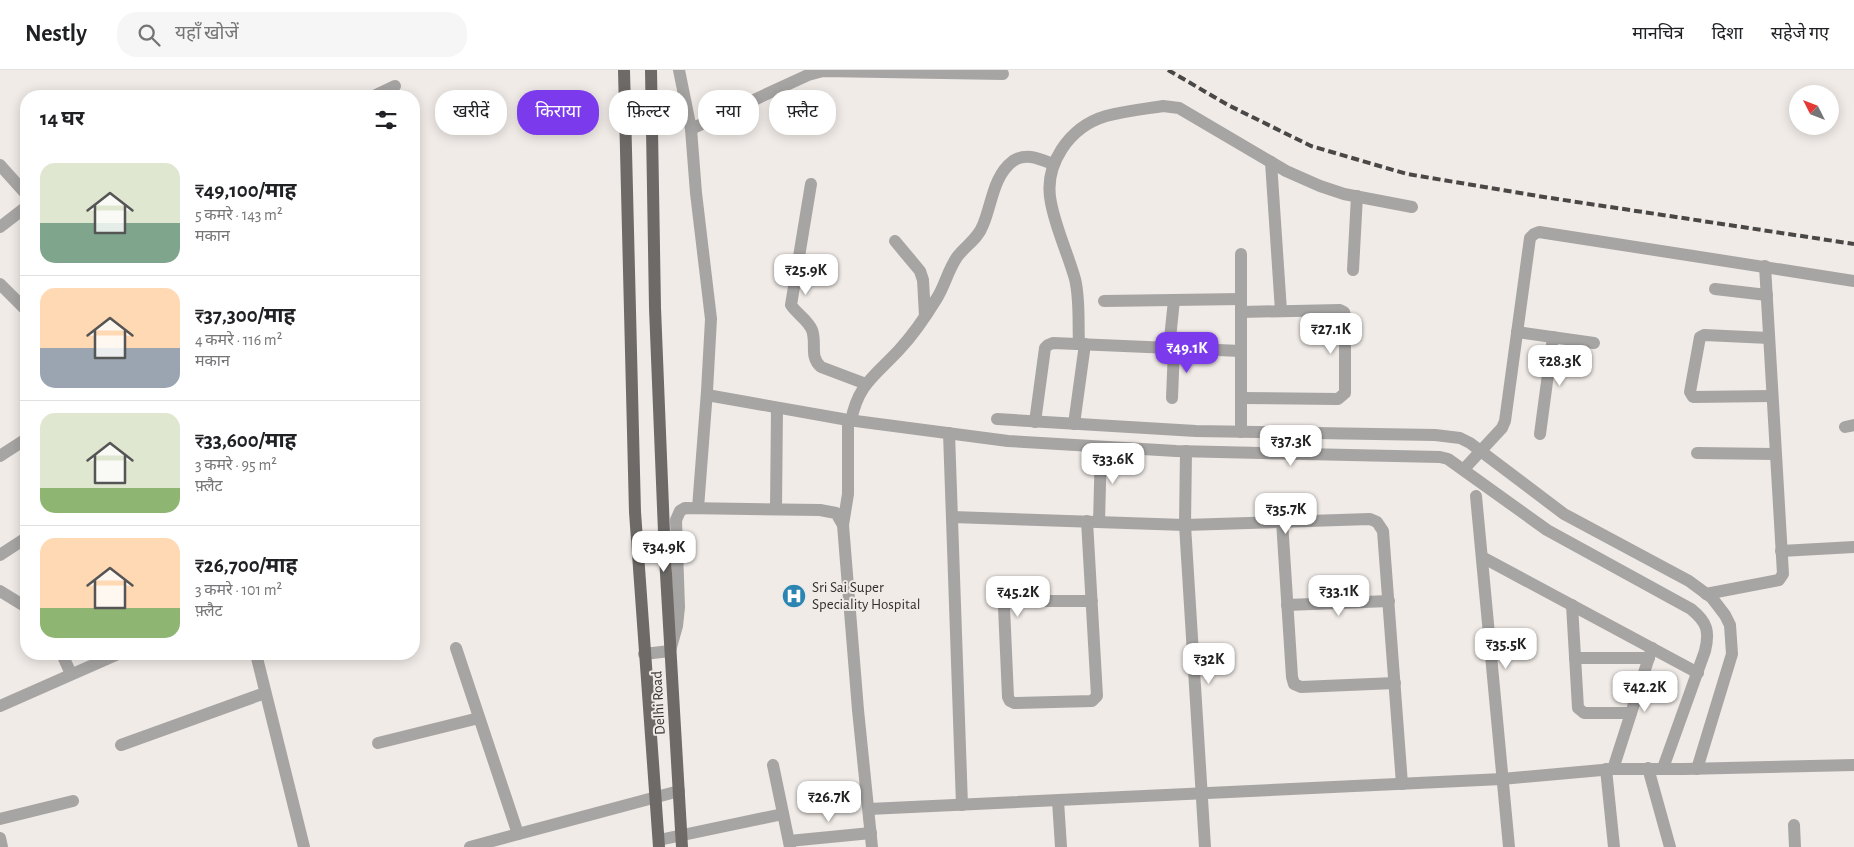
<!DOCTYPE html>
<html lang="hi">
<head>
<meta charset="utf-8">
<style>
  :root { --surface:#fff; --page:#f6f6f6; --text:#202124; --muted:#757577; --line:#e0e0e0; --accent:#7c3aed }
  body { margin:0; font-family:"Alegreya Sans","Noto Sans Devanagari",sans-serif; background:var(--page); color:var(--text); height:100vh; display:flex; flex-direction:column; font-size:19px; white-space:nowrap }
  * { box-sizing:border-box; margin:0 }
  p { font-size:16px; color:var(--muted) }
  .icon { flex:none; width:28px; height:28px; fill:none; stroke:currentColor; stroke-width:2; stroke-linecap:round; stroke-linejoin:round }
  .map { position:relative; flex:1; overflow:hidden }
  .side { position:absolute; left:20px; top:20px; width:400px; height:570px; display:flex; flex-direction:column; background:var(--surface); border-radius:20px; box-shadow:0 2px 12px #0003 }
  .side>* { flex:none }
  .top-card { position:absolute; left:435px; top:20px; width:475px; height:45px; display:flex; gap:10px }
  .needle { width:32px; rotate:312deg }
  .buttons { position:absolute; left:1789px; top:15px; display:grid; gap:10px }
  .buttons a { display:grid; place-items:center; width:50px; height:50px; border-radius:50%; background:var(--surface); box-shadow:0 2px 12px #0003; font-size:25px }
  .price { position:absolute; translate:-50% -42px; padding:0 11px; border-radius:10px; background:#fff; color:#222; font-size:16px; line-height:32px; filter:drop-shadow(0 1px 2px #0008) }
  .price::after { content:''; position:absolute; left:50%; top:30px; width:15px; height:11px; margin-left:-8px; background:inherit; clip-path:polygon(0 0,100% 0,50% 100%) }
  .price.current { background:var(--accent); color:#fff }
  ul { padding:0; list-style:none }
  li { display:flex; align-items:center; gap:15px; height:125px; padding:0 20px }
  li+li { border-top:1px solid var(--line) }
  li span { display:grid; place-items:center; flex:none; width:140px; height:100px; border-radius:15px; color:#555 }
  li>.icon { margin-inline-start:auto }
  span .icon { width:60px; height:60px; fill:#fffc; stroke-width:1 }
  li b { font-size:21px }
  h2 { display:flex; justify-content:space-between; align-items:center; height:60px; padding:0 20px; font-size:21px }
  .chip { padding:0 18px; border-radius:20px; background:var(--surface); box-shadow:0 2px 12px #0003; font-size:18px; line-height:45px }
  .chip.current { background:var(--accent); color:#fff }
  header { display:flex; align-items:center; gap:30px; box-sizing:border-box; height:70px; padding:0 25px; background:var(--surface); border-bottom:1px solid var(--line) }
  header strong { font-size:24px }
  nav { display:flex; gap:28px; margin-inline-start:auto; font-size:18px }
  .search { width:350px; height:45px; background:var(--page); display:flex; align-items:center; gap:12px; box-sizing:border-box; padding:0 18px; border-radius:20px; color:var(--muted); font-size:19px }
  .map>svg:first-child { display:block }
  .lines { fill:none; stroke-linecap:round; stroke-linejoin:round }
  .minor { stroke:#a7a5a4; stroke-width:12 }
  .major { stroke:#6e6a68; stroke-width:12 }
  .rail { stroke:#4a4847; stroke-width:4; stroke-dasharray:8 4; stroke-linecap:butt }
  .labels { text-anchor:middle; stroke-width:4; stroke-linejoin:round; paint-order:stroke }
  .poi-label { font-size:15px; fill:#32302f; stroke:#f0ebe7; text-anchor:start }
  .street-label { font-size:15px; fill:#32302f; stroke:#f0ebe7 }
</style>
</head>
<body>
<header>
<strong>Nestly</strong>
<div class="search"><svg class="icon" aria-label="search" viewBox="0 0 24 24"><circle cx="10" cy="10" r="6"/><path d="M15 15l6 6"/></svg>यहाँ खोजें</div>
<nav><a>मानचित्र</a><a>दिशा</a><a>सहेजे गए</a></nav>
</header>
<div class="map">
<svg width="1854" height="777" viewBox="0 0 1854 777">
  <rect width="100%" height="100%" fill="#f0ebe7"/>
  <g class="lines">
    <g class="minor">
      <path d="M 679,0 L 691,59 L 696,123 L 711,249 L 707,321 L 698,438"/>
      <path d="M 374,26 L 395,16"/>
      <path d="M 691,59 L 808,5 L 823,1 L 1003,4"/>
      <path d="M 1271,92 L 1281,241"/>
      <path d="M 0,95 L 26,124"/>
      <path d="M 811,114 L 791,235 C 797,244 808,250 812,260 C 817,273 809,287 821,297 L 866,314"/>
      <path d="M 0,157 L 26,137"/>
      <path d="M 895,171 L 920,201 L 923,210 L 925,246"/>
      <path d="M 1353,200 L 1357,126"/>
      <path d="M 0,214 L 26,240"/>
      <path d="M 1715,219 L 1767,225"/>
      <path d="M 1104,231 L 1241,229"/>
      <path d="M 1517,262 L 1594,273"/>
      <path d="M 1769,268 L 1704,265 L 1700,267 L 1690,322 L 1693,327 L 1772,326"/>
      <path d="M 1079,274 C 1078,253 1080,229 1075,209 C 1068,184 1056,159 1051,133 C 1043,95 1069,57 1106,46 C 1125,41 1144,39 1163,36 L 1179,38 L 1286,101 L 1320,116 L 1344,124 L 1412,137"/>
      <path d="M 1169,278 L 1174,230"/>
      <path d="M 707,325 L 848,350 L 1008,371 L 1176,381 L 1440,387 L 1448,389 L 1547,460 L 1691,539 C 1707,552 1710,561 1705,581 L 1663,698"/>
      <path d="M 1172,328 L 1174,278"/>
      <path d="M 1241,328 L 1338,329 L 1345,323 L 1345,245 L 1344,242 L 1340,240 L 1241,242"/>
      <path d="M 997,349 L 1196,361 L 1435,365 L 1460,368 L 1470,373 L 1564,444 L 1689,511 L 1712,528 L 1725,545 L 1730,555 L 1732,584 L 1697,699"/>
      <path d="M 851,351 C 858,314 875,306 899,280 C 913,265 926,246 937,228 C 945,215 948,200 957,187 C 965,176 978,169 983,155 C 992,134 993,106 1013,91 C 1026,82 1040,89 1053,94"/>
      <path d="M 1035,352 L 1045,278 L 1048,275 L 1053,273 L 1241,281"/>
      <path d="M 1074,354 L 1085,274"/>
      <path d="M 1845,357 L 1854,355"/>
      <path d="M 1241,362 L 1241,184"/>
      <path d="M 949,363 L 962,735"/>
      <path d="M 1540,364 L 1553,267"/>
      <path d="M 1186,381 L 1185,455 L 1205,777"/>
      <path d="M 1697,383 L 1775,384"/>
      <path d="M 0,386 L 23,371"/>
      <path d="M 1464,399 L 1502,358 L 1505,351 L 1530,168 L 1534,164 L 1539,162 L 1854,211"/>
      <path d="M 1476,426 L 1509,777"/>
      <path d="M 776,439 L 777,338"/>
      <path d="M 952,447 L 1185,455 L 1370,449 L 1377,452 L 1383,461 L 1402,714"/>
      <path d="M 1087,451 L 1097,626 L 1092,631 L 1014,633 L 1010,631 L 1008,627 L 1004,537 L 1006,533 L 1010,531 L 1092,531"/>
      <path d="M 1282,451 L 1292,607 L 1294,614 L 1301,617 L 1395,613"/>
      <path d="M 1099,452 L 1101,377"/>
      <path d="M 843,455 L 848,424 L 848,350"/>
      <path d="M 1781,481 L 1854,477"/>
      <path d="M 0,485 L 26,468"/>
      <path d="M 1482,487 L 1698,603"/>
      <path d="M 0,521 L 26,537"/>
      <path d="M 1706,524 L 1779,510 L 1783,504 L 1765,196"/>
      <path d="M 1287,535 L 1389,531"/>
      <path d="M 1572,535 L 1578,638 L 1584,643 L 1631,643"/>
      <path d="M 456,578 L 518,764"/>
      <path d="M 62,584 L 71,604"/>
      <path d="M 256,584 L 304,777"/>
      <path d="M 644,584 L 670,581 L 677,556 L 679,537 L 676,450 L 680,441 L 685,438 L 820,440 L 836,443 L 843,455 L 858,640 L 872,777"/>
      <path d="M 1575,588 L 1649,588"/>
      <path d="M 0,636 L 118,584"/>
      <path d="M 378,673 L 479,648"/>
      <path d="M 121,675 L 265,623"/>
      <path d="M 773,695 L 790,777"/>
      <path d="M 1648,698 L 1670,777"/>
      <path d="M 1606,699 L 1614,777"/>
      <path d="M 1613,699 L 1652,578"/>
      <path d="M 1058,731 L 1061,777"/>
      <path d="M 869,739 L 1502,709 L 1613,699 L 1684,699 L 1854,695"/>
      <path d="M 0,749 L 73,731"/>
      <path d="M 1794,755 L 1795,777"/>
      <path d="M 0,768 L 2,777"/>
      <path d="M 659,770 L 783,744"/>
      <path d="M 789,771 L 871,763"/>
      <path d="M 470,777 L 679,721"/>
    </g>
    <g class="major">
      <path d="M 624,0 L 635,442 L 659,777"/>
      <path d="M 651,0 L 655,238 L 665,487 L 682,777"/>
    </g>
    <path class="rail" d="M 1168,0 L 1228,35 L 1311,76 L 1407,104 L 1544,127 L 1854,174"/>
  </g>
  <defs>
    <g id="hospital-disc" transform="scale(1.25)"><circle r="9.5" fill="#2a85b2" stroke="#f0ebe7"/><path d="M-5-5h3v3.5h4V-5h3V5h-3V1.5h-4V5h-3Z" fill="#fff"/></g>
  </defs>
  <g fill-rule="evenodd">
    <use href="#hospital-disc" x="794" y="526"/>
  </g>
  <g class="labels">
    <g class="poi-label">
      <text x="812" y="522">Sri Sai Super<tspan x="812" dy="17">Speciality Hospital</tspan></text>
    </g>
    <g class="street-label">
      <text transform="translate(658 633) rotate(-93)" y="5">Delhi Road</text>
    </g>
  </g>
</svg>
<div class="buttons">
<a><svg class="needle" viewBox="-14 -14 28 28"><path d="M0-13l5 13h-10z" fill="#e53935"/><path d="M0 13l5-13h-10z" fill="#757577"/></svg></a>
</div>
<b class="price" style="left:806px;top:226px">₹25.9K</b>
<b class="price" style="left:1331px;top:285px">₹27.1K</b>
<b class="price current" style="left:1187px;top:304px">₹49.1K</b>
<b class="price" style="left:1560px;top:317px">₹28.3K</b>
<b class="price" style="left:1291px;top:397px">₹37.3K</b>
<b class="price" style="left:1113px;top:415px">₹33.6K</b>
<b class="price" style="left:1286px;top:465px">₹35.7K</b>
<b class="price" style="left:664px;top:503px">₹34.9K</b>
<b class="price" style="left:1339px;top:547px">₹33.1K</b>
<b class="price" style="left:1018px;top:548px">₹45.2K</b>
<b class="price" style="left:1506px;top:600px">₹35.5K</b>
<b class="price" style="left:1209px;top:615px">₹32K</b>
<b class="price" style="left:1645px;top:643px">₹42.2K</b>
<b class="price" style="left:829px;top:753px">₹26.7K</b>
<div class="top-card">
<a class="chip">खरीदें</a>
<a class="chip current">किराया</a>
<a class="chip">फ़िल्टर</a>
<a class="chip">नया</a>
<a class="chip">फ़्लैट</a>
</div>
<section class="side">
<h2>14 घर<svg class="icon" aria-label="filters" viewBox="0 0 24 24"><path d="M4 7h16M4 17h16"/><circle cx="9" cy="7" r="2"/><circle cx="15" cy="17" r="2"/></svg></h2>
<ul>
<li><span style="background:linear-gradient(#dfe7d0 60%,#7fa58c 0)"><svg class="icon" aria-label="home" viewBox="0 0 24 24"><path d="M3 11l9-7 9 7M6 9v11h12V9"/></svg></span><div><b>₹49,100/माह</b><p>5 कमरे · 143 m²</p><p>मकान</p></div></li>
<li><span style="background:linear-gradient(#ffd9b3 60%,#9aa5b1 0)"><svg class="icon" aria-label="home" viewBox="0 0 24 24"><path d="M3 11l9-7 9 7M6 9v11h12V9"/></svg></span><div><b>₹37,300/माह</b><p>4 कमरे · 116 m²</p><p>मकान</p></div></li>
<li><span style="background:linear-gradient(#dfe7d0 75%,#8fb573 0)"><svg class="icon" aria-label="home" viewBox="0 0 24 24"><path d="M3 11l9-7 9 7M6 9v11h12V9"/></svg></span><div><b>₹33,600/माह</b><p>3 कमरे · 95 m²</p><p>फ़्लैट</p></div></li>
<li><span style="background:linear-gradient(#ffd9b3 70%,#8fb573 0)"><svg class="icon" aria-label="home" viewBox="0 0 24 24"><path d="M3 11l9-7 9 7M6 9v11h12V9"/></svg></span><div><b>₹26,700/माह</b><p>3 कमरे · 101 m²</p><p>फ़्लैट</p></div></li>
</ul>
</section>
</div>
</body>
</html>
